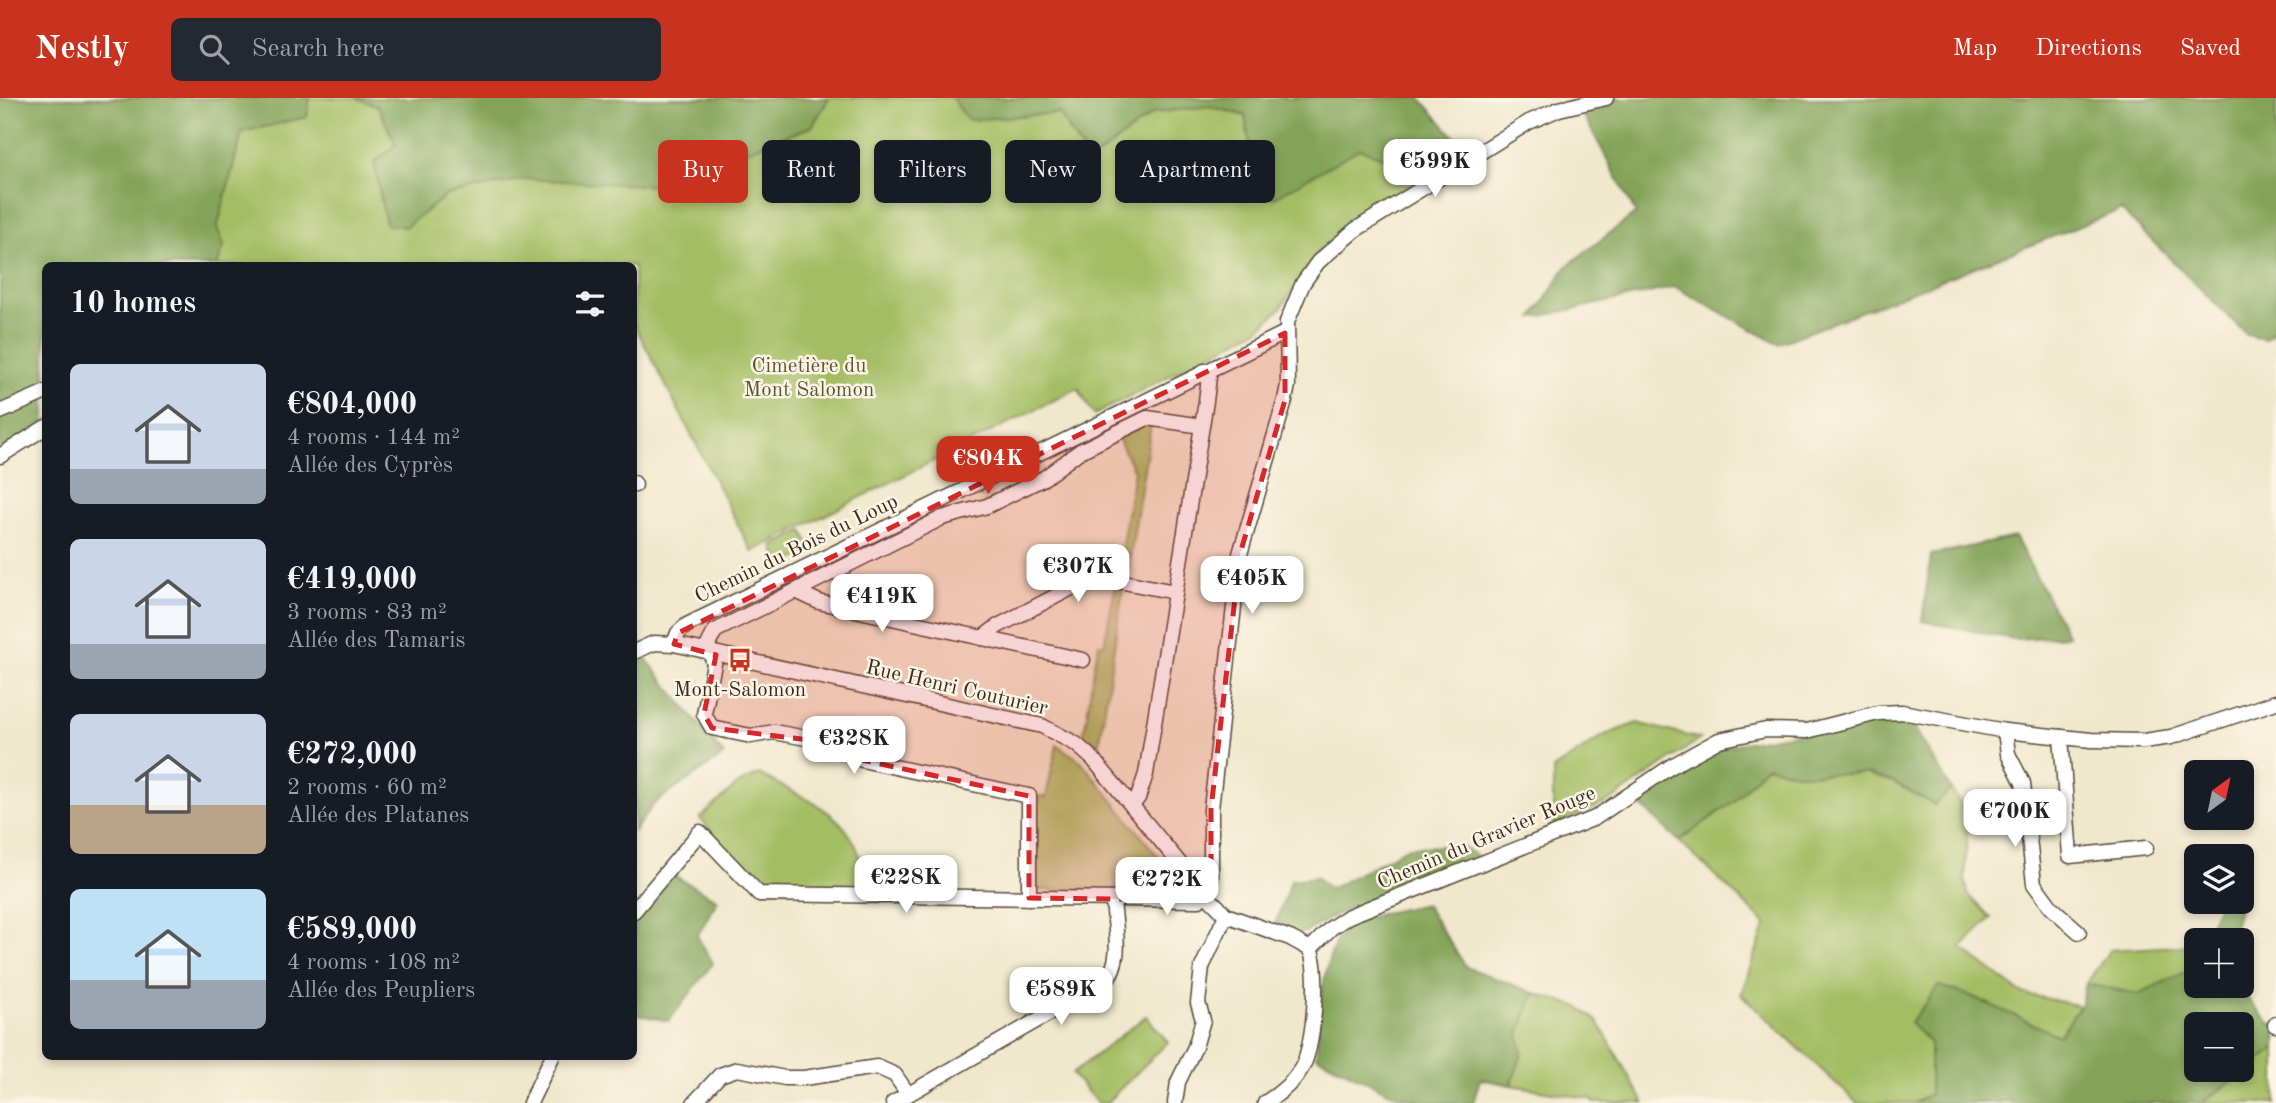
<!DOCTYPE html>
<html lang="en">
<head>
<meta charset="utf-8">
<style>
  :root { --surface:#171b24; --page:#242831; --text:#f1f3f6; --muted:#9ea1a6; --accent:#c8321e }
  body { margin:0; font-family:"Old Standard TT",serif; background:var(--page); color:var(--text); height:100vh; display:flex; flex-direction:column; font-size:26px; white-space:nowrap }
  * { box-sizing:border-box; margin:0 }
  p { font-size:23px; color:var(--muted) }
  .icon { flex:none; width:38px; height:38px; fill:none; stroke:currentColor; stroke-width:2; stroke-linecap:round; stroke-linejoin:round }
  .map { position:relative; flex:1; overflow:hidden }
  .sheet { position:absolute; left:42px; top:164px; width:595px; height:798px; display:flex; flex-direction:column; background:var(--surface); border-radius:10px; box-shadow:0 4px 10px #0003 }
  .sheet>* { flex:none }
  .hud { position:absolute; left:658px; top:42px; width:665px; height:63px; display:flex; gap:14px }
  .needle { width:46px; rotate:33deg }
  .tools { position:absolute; left:2184px; top:662px; display:grid; gap:14px }
  .tools a { display:grid; place-items:center; width:70px; height:70px; border-radius:10px; background:var(--surface); box-shadow:0 4px 10px #0003; font-size:35px }
  .price { position:absolute; translate:-50% -60px; padding:0 16px; border-radius:14px; background:#fff; color:#222; font-size:23px; line-height:46px; filter:drop-shadow(0 2px 4px #0008) }
  .price::after { content:''; position:absolute; left:50%; top:42px; width:21px; height:16px; margin-left:-10px; background:inherit; clip-path:polygon(0 0,100% 0,50% 100%) }
  .price.selected { background:var(--accent); color:#fff }
  ul { padding:0; list-style:none }
  li { display:flex; align-items:center; gap:21px; height:175px; padding:0 28px }
  li span { display:grid; place-items:center; flex:none; width:196px; height:140px; border-radius:10px; color:#555 }
  li>.icon { margin-inline-start:auto }
  span .icon { width:84px; height:84px; fill:#fffc; stroke-width:1 }
  li b { font-size:30px }
  h2 { display:flex; justify-content:space-between; align-items:center; height:84px; padding:0 28px; font-size:30px }
  .tag { padding:0 24px; border-radius:10px; background:var(--surface); box-shadow:0 4px 10px #0003; font-size:24px; line-height:63px }
  .tag.selected { background:var(--accent); color:#fff }
  header { display:flex; align-items:center; gap:42px; box-sizing:border-box; height:98px; padding:0 35px; background:var(--accent); color:#fff }
  header strong { font-size:33px }
  nav { display:flex; gap:38px; margin-inline-start:auto; font-size:24px }
  .search { width:490px; height:63px; background:var(--page); display:flex; align-items:center; gap:18px; box-sizing:border-box; padding:0 24px; border-radius:10px; color:var(--muted); font-size:26px }
  .map>svg:first-child { display:block }
  .green { fill:#a4bd63; stroke:#707440; stroke-width:2 }
  .forest { fill:#83a459; stroke:#5f673c; stroke-width:2; fill-rule:evenodd }
  .lines { fill:none; stroke-linecap:round; stroke-linejoin:round }
  .street-casing { stroke:#564638; stroke-width:17 }
  .street { stroke:#fff; stroke-width:14 }
  .marked { fill:#d62828; fill-opacity:0.2; stroke:#d62828; stroke-width:5; stroke-dasharray:14 9; stroke-linejoin:round }
  .labels { text-anchor:middle; stroke-width:5; stroke-linejoin:round; paint-order:stroke }
  .park-label { font-size:21px; fill:#5a5633; stroke:#fcf5e5 }
  .street-label { font-size:21px; fill:#3b2a1e; stroke:#fcf5e5 }
  .poi-label { font-size:21px; fill:#3b2a1e; stroke:#fcf5e5 }
</style>
</head>
<body>
<header>
<strong>Nestly</strong>
<div class="search"><svg class="icon" aria-label="search" viewBox="0 0 24 24"><circle cx="10" cy="10" r="6"/><path d="M15 15l6 6"/></svg>Search here</div>
<nav><a>Map</a><a>Directions</a><a>Saved</a></nav>
</header>
<div class="map">
<svg width="2276" height="1005" viewBox="0 0 2276 1005">
  <rect width="100%" height="100%" fill="#fcf5e5"/>
  <filter id="ink" filterUnits="userSpaceOnUse"><feTurbulence type="fractalNoise" baseFrequency=".0143" numOctaves="2"/><feDisplacementMap in="SourceGraphic" scale="14" xChannelSelector="R" yChannelSelector="G"/><feConvolveMatrix kernelMatrix="1 2 1 2 8 2 1 2 1" color-interpolation-filters="sRGB"/></filter>
  <filter id="wash" filterUnits="userSpaceOnUse"><feTurbulence type="fractalNoise" baseFrequency=".00686" numOctaves="4" result="noise"/><feDisplacementMap in="SourceGraphic" scale="28" xChannelSelector="R" yChannelSelector="G"/><feGaussianBlur stdDeviation="1.57" result="paint"/><feColorMatrix in="noise" values="0 0 0 0 0 0 0 0 0 0 0 0 0 0 0 0 0 1.4 0 .05"/><feComposite in="paint" operator="in"/></filter>
  <g filter="url(#wash)">
    <rect width="100%" height="100%" fill="#f0e8cc"/>
    <g class="green">
      <path d="M 310,0 L 357,0 L 378,8 L 396,47 L 374,65 L 386,126 L 405,129 L 447,97 L 524,80 L 718,90 L 742,54 L 812,29 L 829,0 L 952,0 L 968,22 L 1059,15 L 1089,64 L 1153,15 L 1209,8 L 1245,18 L 1253,65 L 1273,100 L 1359,51 L 1409,67 L 1424,78 L 1321,150 L 1281,210 L 1259,231 L 1094,317 L 1078,290 L 752,454 L 634,226 L 634,168 L 602,165 L 217,168 L 224,147 L 217,130 L 242,34 L 306,19 Z"/>
      <path d="M 1147,326 L 1151,327 L 1127,478 L 1117,477 L 1134,373 L 1118,340 Z"/>
      <path d="M 801,433 L 804,434 L 812,453 L 783,467 L 779,465 L 773,448 Z"/>
      <path d="M 1115,490 L 1123,491 L 1099,648 L 1083,638 C 1090,607 1091,576 1099,546 L 1104,547 Z"/>
      <path d="M 1637,625 L 1700,641 L 1610,703 L 1553,728 L 1553,671 L 1605,637 Z"/>
      <path d="M 1057,647 L 1081,663 L 1186,793 L 1036,792 L 1037,698 L 1046,699 Z"/>
      <path d="M 1766,668 L 1801,676 L 1867,676 L 1893,684 L 1934,707 L 1951,691 L 1968,717 L 1965,780 L 1968,796 L 1991,820 L 1961,850 L 2021,895 L 2080,908 L 2059,938 L 1971,898 L 1930,944 L 1930,996 L 1914,1005 L 1857,1005 L 1741,896 L 1766,826 L 1679,743 L 1734,703 Z"/>
      <path d="M 759,676 C 817,708 860,716 866,791 L 760,791 L 700,720 L 738,686 Z"/>
      <path d="M 2196,847 L 2189,873 L 2138,896 L 2086,886 L 2110,852 Z"/>
      <path d="M 1534,895 L 1579,909 L 1598,924 L 1644,1005 L 1594,1005 L 1592,1001 L 1511,987 L 1522,956 L 1519,935 Z"/>
      <path d="M 1146,918 L 1168,944 L 1106,1005 L 1097,1005 L 1072,976 Z"/>
      <path d="M 2276,950 L 2276,1005 L 2202,1005 L 2272,951 Z"/>
    </g>
    <g class="forest">
      <path d="M 0,0 L 310,0 L 307,19 L 242,34 L 217,130 L 224,147 L 217,168 L 46,168 L 45,285 L 0,306 Z"/>
      <path d="M 357,0 L 829,0 L 812,28 L 742,54 L 718,91 L 524,81 L 447,97 L 405,129 L 386,126 L 374,65 L 396,47 L 378,8 Z"/>
      <path d="M 952,0 L 1420,0 L 1467,53 L 1424,78 L 1409,67 L 1359,51 L 1273,100 L 1253,65 L 1245,17 L 1209,8 L 1153,15 L 1089,64 L 1059,15 L 968,22 Z"/>
      <path d="M 1614,0 L 2276,0 L 2276,232 L 2265,241 L 2247,237 L 2121,112 L 1778,246 L 1675,189 L 1533,220 L 1567,168 L 1636,115 L 1583,16 Z"/>
      <path d="M 45,297 L 45,324 L 0,353 L 0,318 Z"/>
      <path d="M 2015,439 L 2068,538 L 2014,541 L 1922,523 L 1931,457 Z"/>
      <path d="M 637,561 L 646,561 L 724,657 L 655,705 L 634,733 L 634,564 Z"/>
      <path d="M 1906,616 L 1951,691 L 1935,707 L 1893,684 L 1867,676 L 1801,676 L 1766,668 L 1734,703 L 1679,743 L 1637,704 L 1686,666 L 1726,648 Z"/>
      <path d="M 1461,748 L 1480,760 L 1337,816 L 1306,834 L 1295,835 L 1275,827 L 1291,782 L 1316,779 L 1330,791 L 1409,749 Z"/>
      <path d="M 671,776 L 718,802 L 697,838 L 713,865 L 669,923 L 634,916 L 634,825 Z"/>
      <path d="M 2221,803 L 2241,803 L 2230,842 L 2202,842 Z"/>
      <path d="M 1425,806 L 1466,869 L 1534,895 L 1519,935 L 1522,956 L 1511,987 L 1480,981 L 1473,1005 L 1424,1005 L 1388,994 L 1316,958 C 1320,924 1320,844 1352,826 C 1372,815 1403,812 1425,806 Z"/>
      <path d="M 2196,854 L 2196,887 L 2236,887 L 2269,925 L 2276,927 L 2276,950 L 2202,1005 L 1914,1005 L 1930,996 L 1930,945 L 1910,925 L 1939,888 L 1971,898 L 2059,938 L 2080,908 L 2086,886 L 2138,896 L 2188,873 ZM 2196,926 L 2242,926 L 2242,971 L 2196,971 Z"/>
    </g>
  </g>
  <g filter="url(#ink)">
    <g class="lines">
      <g class="street-casing">
        <g id="street">
          <path d="M 0,314 L 46,294"/>
          <path d="M 0,358 L 46,329"/>
          <path d="M 634,385 L 635,387"/>
          <path d="M 796,493 L 819,504 L 1083,562"/>
          <path d="M 982,540 L 998,528 L 1089,481 L 1098,479 L 1175,494"/>
          <path d="M 674,546 L 678,535 L 687,527 L 1285,235"/>
          <path d="M 634,554 L 654,545 L 674,546 L 1042,628 L 1076,646 L 1093,661 L 1205,796 L 1226,817 L 1290,840 L 1310,851"/>
          <path d="M 2005,633 L 2008,656 L 2023,685 L 2034,786 L 2051,809 L 2079,834"/>
          <path d="M 2061,639 L 2070,758 L 2146,750"/>
          <path d="M 1132,707 L 1138,700 L 1146,676 L 1206,303 L 1209,279 L 1204,273"/>
          <path d="M 1029,800 L 1029,698 L 862,662 L 833,645 L 774,634 L 751,638 L 712,630 L 704,616 L 714,566 L 708,547 L 715,533 L 942,420 L 987,408 L 1044,380 L 1080,353 L 1147,320 L 1202,328"/>
          <path d="M 634,813 L 700,734 L 759,796 L 1199,802 L 1211,781 L 1211,711 L 1240,456 L 1285,302 L 1288,287 L 1287,224 L 1303,185 L 1318,164 L 1355,132 L 1529,24 L 1559,11 L 1606,0"/>
          <path d="M 1310,851 L 1331,830 L 1349,818 L 1595,720 L 1670,669 L 1719,642 L 1766,632 L 1807,633 L 1878,615 L 1902,614 L 2005,633 L 2091,642 L 2144,643 L 2171,639 L 2276,604"/>
          <path d="M 2275,927 L 2276,926"/>
          <path d="M 530,1005 L 552,959"/>
          <path d="M 694,1005 L 720,977 L 737,971 L 785,980 L 804,980 L 877,969 L 895,977 L 908,996"/>
          <path d="M 893,1005 L 1104,884 C 1125,864 1114,827 1113,801"/>
          <path d="M 1175,1005 L 1178,984 L 1195,949 L 1203,922 L 1198,905 L 1202,869 L 1226,817"/>
          <path d="M 1265,1005 C 1279,996 1293,985 1301,971 C 1314,951 1320,872 1310,851"/>
        </g>
      </g>
      <use href="#street" class="street"/>
    </g>
  </g>
  <path class="marked" d="M 1285,235 L 1285,302 L 1240,456 L 1211,711 L 1211,781 L 1199,802 L 1029,800 L 1029,698 L 862,662 L 833,645 L 712,630 L 704,616 L 716,557 L 674,546 L 678,535 Z"/>
  <defs>
    <g id="bus-bare" transform="scale(1.89)"><path d="M-5-6H5V4H4V6H2V4H-2V6H-4V4H-5ZM-3.5-4V0h7V-4ZM-3.5 1.2v1.5H-2V1.2ZM2 1.2v1.5H3.5V1.2Z" fill="#c8321e" stroke="#fcf5e5" stroke-width="2.5" paint-order="stroke"/></g>
  </defs>
  <g fill-rule="evenodd">
    <use href="#bus-bare" x="740" y="562"/>
  </g>
  <g class="labels">
    <g class="park-label">
      <text x="809" y="274">Cimetière du<tspan x="809" dy="24">Mont Salomon</tspan></text>
    </g>
    <g class="street-label">
      <text transform="translate(796 450) rotate(-26)" y="7">Chemin du Bois du Loup</text>
      <text transform="translate(957 589) rotate(13)" y="7">Rue Henri Couturier</text>
      <text transform="translate(1486 739) rotate(-23)" y="7">Chemin du Gravier Rouge</text>
    </g>
    <g class="poi-label">
      <text x="740" y="598">Mont-Salomon</text>
    </g>
  </g>
</svg>
<div class="tools">
<a><svg class="needle" viewBox="-14 -14 28 28"><path d="M0-13l5 13h-10z" fill="#e53935"/><path d="M0 13l5-13h-10z" fill="#9ea1a6"/></svg></a>
<a><svg class="icon" aria-label="layers" viewBox="0 0 24 24"><path d="M12 4l9 5-9 5-9-5zM3 14l9 5 9-5"/></svg></a>
<a>+</a>
<a>−</a>
</div>
<b class="price" style="left:1435px;top:101px">€599K</b>
<b class="price selected" style="left:988px;top:398px">€804K</b>
<b class="price" style="left:1078px;top:506px">€307K</b>
<b class="price" style="left:1252px;top:518px">€405K</b>
<b class="price" style="left:882px;top:536px">€419K</b>
<b class="price" style="left:854px;top:678px">€328K</b>
<b class="price" style="left:2015px;top:751px">€700K</b>
<b class="price" style="left:906px;top:817px">€228K</b>
<b class="price" style="left:1167px;top:819px">€272K</b>
<b class="price" style="left:1061px;top:929px">€589K</b>
<div class="hud">
<a class="tag selected">Buy</a>
<a class="tag">Rent</a>
<a class="tag">Filters</a>
<a class="tag">New</a>
<a class="tag">Apartment</a>
</div>
<section class="sheet">
<h2>10 homes<svg class="icon" aria-label="filters" viewBox="0 0 24 24"><path d="M4 7h16M4 17h16"/><circle cx="9" cy="7" r="2"/><circle cx="15" cy="17" r="2"/></svg></h2>
<ul>
<li><span style="background:linear-gradient(#c9d6e8 75%,#9aa5b1 0)"><svg class="icon" aria-label="home" viewBox="0 0 24 24"><path d="M3 11l9-7 9 7M6 9v11h12V9"/></svg></span><div><b>€804,000</b><p>4 rooms · 144 m²</p><p>Allée des Cyprès</p></div></li>
<li><span style="background:linear-gradient(#c9d6e8 75%,#9aa5b1 0)"><svg class="icon" aria-label="home" viewBox="0 0 24 24"><path d="M3 11l9-7 9 7M6 9v11h12V9"/></svg></span><div><b>€419,000</b><p>3 rooms · 83 m²</p><p>Allée des Tamaris</p></div></li>
<li><span style="background:linear-gradient(#c9d6e8 65%,#b9a48a 0)"><svg class="icon" aria-label="home" viewBox="0 0 24 24"><path d="M3 11l9-7 9 7M6 9v11h12V9"/></svg></span><div><b>€272,000</b><p>2 rooms · 60 m²</p><p>Allée des Platanes</p></div></li>
<li><span style="background:linear-gradient(#bfe0f5 65%,#9aa5b1 0)"><svg class="icon" aria-label="home" viewBox="0 0 24 24"><path d="M3 11l9-7 9 7M6 9v11h12V9"/></svg></span><div><b>€589,000</b><p>4 rooms · 108 m²</p><p>Allée des Peupliers</p></div></li>
</ul>
</section>
</div>
</body>
</html>
